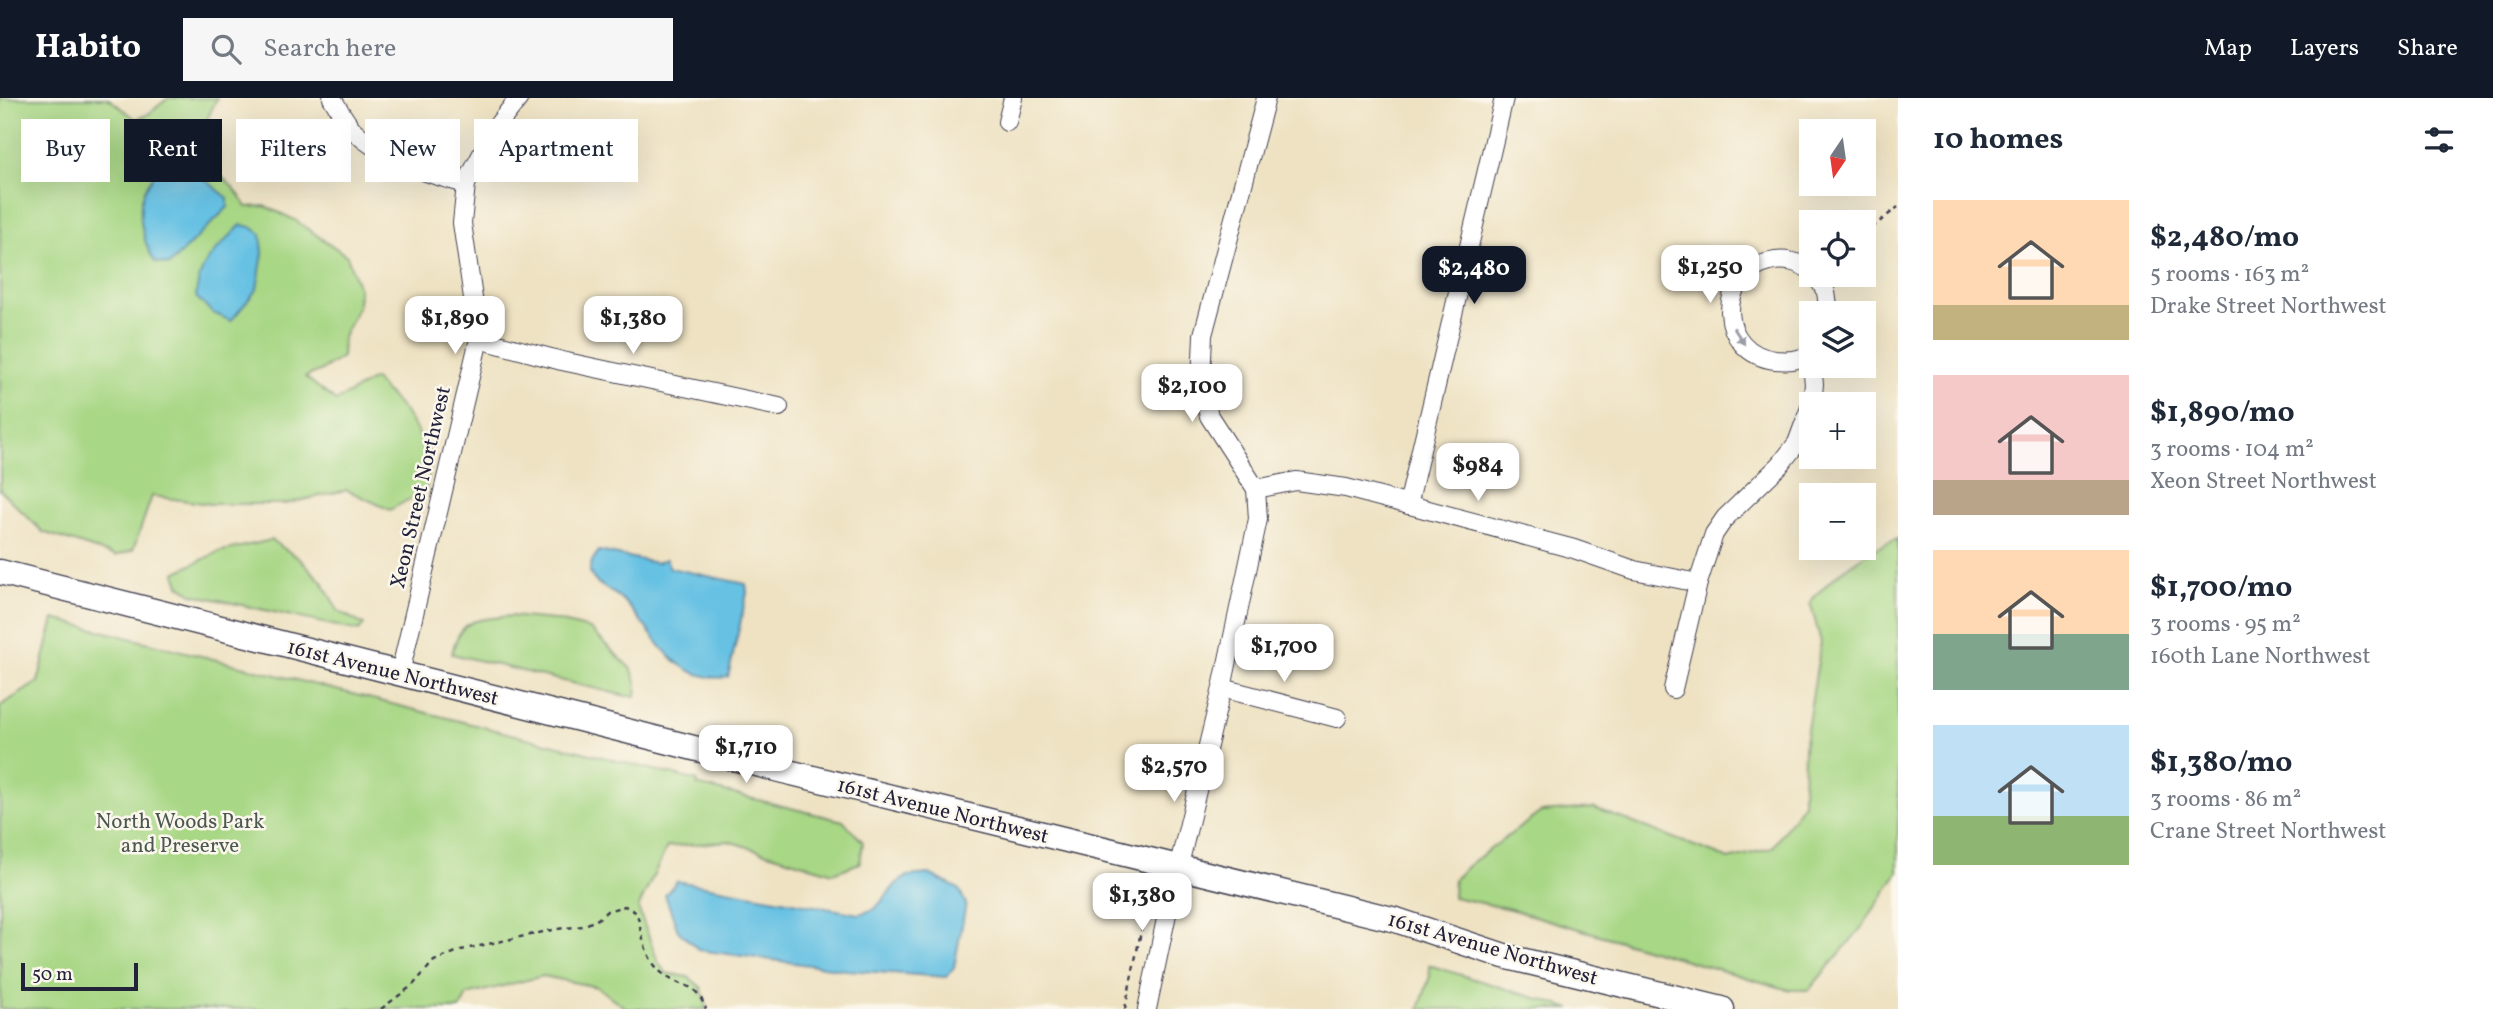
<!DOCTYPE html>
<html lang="en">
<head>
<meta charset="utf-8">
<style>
  :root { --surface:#fff; --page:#f6f6f7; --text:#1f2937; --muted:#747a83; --accent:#111827 }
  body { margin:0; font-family:Vollkorn,serif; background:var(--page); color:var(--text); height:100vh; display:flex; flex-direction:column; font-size:26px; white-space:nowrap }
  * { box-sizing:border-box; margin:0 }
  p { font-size:23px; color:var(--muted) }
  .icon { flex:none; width:38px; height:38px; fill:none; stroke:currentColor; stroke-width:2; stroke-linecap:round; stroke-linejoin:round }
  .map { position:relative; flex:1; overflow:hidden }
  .panel { display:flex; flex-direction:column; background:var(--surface); width:595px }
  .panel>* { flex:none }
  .top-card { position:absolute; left:21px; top:21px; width:665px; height:63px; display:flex; gap:14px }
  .needle { width:46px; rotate:193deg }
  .controls { position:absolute; left:1799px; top:21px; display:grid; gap:14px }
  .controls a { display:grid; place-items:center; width:77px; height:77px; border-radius:0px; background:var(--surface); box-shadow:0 7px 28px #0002; font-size:35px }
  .scale { position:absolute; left:21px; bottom:18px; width:117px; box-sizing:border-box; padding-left:7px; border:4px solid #22223b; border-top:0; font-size:19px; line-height:24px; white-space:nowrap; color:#22223b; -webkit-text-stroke:5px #fbf7ec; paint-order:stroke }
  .price { position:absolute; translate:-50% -60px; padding:0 16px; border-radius:14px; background:#fff; color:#222; font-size:23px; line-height:46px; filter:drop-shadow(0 2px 4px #0008) }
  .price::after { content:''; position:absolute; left:50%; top:42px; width:21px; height:16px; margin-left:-10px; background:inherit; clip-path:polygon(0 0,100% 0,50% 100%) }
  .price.on { background:var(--accent); color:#fff }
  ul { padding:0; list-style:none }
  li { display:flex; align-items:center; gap:21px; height:175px; padding:0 35px }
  li span { display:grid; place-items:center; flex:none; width:196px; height:140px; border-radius:0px; color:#555 }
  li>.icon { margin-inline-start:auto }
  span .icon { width:84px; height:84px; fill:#fffc; stroke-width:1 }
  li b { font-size:30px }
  h2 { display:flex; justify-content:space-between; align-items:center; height:84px; padding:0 35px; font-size:30px }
  .tag { padding:0 24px; border-radius:0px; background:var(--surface); box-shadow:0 7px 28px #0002; font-size:24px; line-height:63px }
  .tag.on { background:var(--accent); color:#fff }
  header { display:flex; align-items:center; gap:42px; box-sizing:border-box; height:98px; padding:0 35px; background:var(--accent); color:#fff }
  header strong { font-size:33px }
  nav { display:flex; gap:38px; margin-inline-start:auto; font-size:24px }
  .search { width:490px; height:63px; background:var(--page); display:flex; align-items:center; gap:18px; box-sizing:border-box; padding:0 24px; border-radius:0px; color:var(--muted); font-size:26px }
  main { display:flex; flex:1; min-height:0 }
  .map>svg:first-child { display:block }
  .green { fill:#a8d785; stroke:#657c60; stroke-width:2 }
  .water { fill:#66c1e3; stroke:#44728f; stroke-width:2 }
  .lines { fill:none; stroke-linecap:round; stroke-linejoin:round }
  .street-casing { stroke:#413f4f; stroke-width:20 }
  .secondary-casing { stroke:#413f4f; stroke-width:27 }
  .path { stroke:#413f4f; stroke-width:2.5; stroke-dasharray:5 5; stroke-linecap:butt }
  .street { stroke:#fff; stroke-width:18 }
  .secondary { stroke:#fff; stroke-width:24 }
  .oneway { fill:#9c9ca7 }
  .labels { text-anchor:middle; stroke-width:5; stroke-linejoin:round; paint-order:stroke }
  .street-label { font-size:21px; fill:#22223b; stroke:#fbf7ec }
  .park-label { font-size:21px; fill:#4a5851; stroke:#fbf7ec }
</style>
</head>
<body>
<header>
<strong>Habito</strong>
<div class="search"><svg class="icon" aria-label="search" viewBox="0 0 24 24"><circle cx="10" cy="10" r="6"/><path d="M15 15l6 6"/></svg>Search here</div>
<nav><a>Map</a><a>Layers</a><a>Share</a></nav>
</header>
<main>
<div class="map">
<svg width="1898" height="911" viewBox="0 0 1898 911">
  <rect width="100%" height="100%" fill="#fbf7ec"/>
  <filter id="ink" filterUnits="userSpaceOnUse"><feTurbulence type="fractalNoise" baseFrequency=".0143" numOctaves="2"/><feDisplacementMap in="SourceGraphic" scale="14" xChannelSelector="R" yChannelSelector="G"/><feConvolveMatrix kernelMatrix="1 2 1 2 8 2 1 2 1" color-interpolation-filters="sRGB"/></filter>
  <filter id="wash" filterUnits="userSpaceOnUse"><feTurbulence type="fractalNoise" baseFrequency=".00686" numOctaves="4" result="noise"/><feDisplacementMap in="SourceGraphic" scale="28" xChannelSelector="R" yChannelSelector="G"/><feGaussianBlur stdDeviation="1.57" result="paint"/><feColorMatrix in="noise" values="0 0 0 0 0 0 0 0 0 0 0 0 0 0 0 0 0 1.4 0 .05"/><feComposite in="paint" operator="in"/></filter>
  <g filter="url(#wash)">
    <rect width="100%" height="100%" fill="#eee2c2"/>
    <g class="green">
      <path d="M 0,0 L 108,0 L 136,21 L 147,17 L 168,0 L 217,0 L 202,32 L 197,54 C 212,73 237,87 246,109 L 265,108 L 295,122 L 347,158 L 359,191 L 358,209 L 343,239 L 342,259 L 322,272 L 305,279 L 336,303 L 374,281 L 405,314 L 432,357 L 426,392 L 390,412 L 347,392 L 285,406 L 210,406 L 152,398 L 133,452 L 116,458 L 43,434 L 0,392 Z"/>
      <path d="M 1898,441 L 1898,774 L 1862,829 L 1809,892 L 1789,892 L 1510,811 L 1453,799 L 1454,781 L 1470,766 L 1541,714 L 1594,710 L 1729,761 L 1772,750 L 1803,706 L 1804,650 L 1821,544 L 1810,504 C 1832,478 1865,452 1898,441 Z"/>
      <path d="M 271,442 L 300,461 L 323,485 L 338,513 L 364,527 L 359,533 L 192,496 L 179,487 L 175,475 L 218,454 Z"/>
      <path d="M 510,518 L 554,522 L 590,531 L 632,572 L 637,587 L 636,598 L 626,598 L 452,556 C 460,518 477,523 510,518 Z"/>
      <path d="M 54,521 L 698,683 L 697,687 L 843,723 L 863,744 L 860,765 L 833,775 L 728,743 L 667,749 L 638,810 L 658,864 L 666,875 L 688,879 L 701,889 L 707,911 L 627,911 L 597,889 L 543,878 L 467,897 L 460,911 L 0,911 L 0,608 L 38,584 Z"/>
      <path d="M 1429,867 L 1571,911 L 1419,911 L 1430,878 Z"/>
    </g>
    <g class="water">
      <path d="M 179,61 L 228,100 L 228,109 L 169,167 L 155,164 C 143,145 136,115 144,94 C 148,84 157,74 162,66 Z"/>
      <path d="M 241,127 L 251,129 L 261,136 L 263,155 L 257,191 L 231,223 L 213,215 L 196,199 C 198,163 218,151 241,127 Z"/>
      <path d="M 599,453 L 656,465 L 666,461 L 670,470 L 746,486 L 747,495 L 728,579 C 675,586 655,536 625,504 C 616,494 596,488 591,477 C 587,468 594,460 599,453 Z"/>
      <path d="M 929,776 L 959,791 L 966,806 L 954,869 L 946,879 L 846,872 L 699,852 L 678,833 L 665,797 L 677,783 L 859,816 L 875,811 L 897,785 L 908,778 Z"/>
    </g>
  </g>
  <g filter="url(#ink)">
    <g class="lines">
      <g class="street-casing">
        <g id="street">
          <path d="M 332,0 C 338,10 345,23 353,32 C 383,61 426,76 466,86 L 462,125 L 479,241 L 400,575"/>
          <path d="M 1007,24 L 1013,0"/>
          <path d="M 466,86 L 496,29 L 519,0"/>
          <path d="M 1811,173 C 1800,164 1784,160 1770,164 C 1714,177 1718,255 1775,262 C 1788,263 1800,263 1811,255"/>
          <path d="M 1816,177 L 1826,194 L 1829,215"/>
          <path d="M 479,241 L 562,263 L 779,309"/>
          <path d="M 1812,306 L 1814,286 L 1812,268"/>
          <path d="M 1256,391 L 1296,383 L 1346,390 L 1574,451 L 1634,472 L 1698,485"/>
          <path d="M 1408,407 L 1504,0"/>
          <path d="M 1222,590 L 1337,620"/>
          <path d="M 1673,591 L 1698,485 L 1714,436 L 1725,420 L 1780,367 L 1797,345 L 1811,307"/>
          <path d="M 1147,911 L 1167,816 L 1222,590 L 1258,421 L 1256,391 L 1209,318 L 1201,284 L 1203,237 L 1266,0"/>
        </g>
      </g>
      <g class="secondary-casing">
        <path id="secondary" d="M 0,474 L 788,674 L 1396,822 L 1504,858 L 1722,911"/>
      </g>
      <g class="path">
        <path d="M 1864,136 L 1898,109"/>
        <path d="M 381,911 L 413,887 L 434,863 L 461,852 L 557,831 L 583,828 L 598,821 L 607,813 L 625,808 L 637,815 C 642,837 645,864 666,878 C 684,892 694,881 706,911"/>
        <path d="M 1125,911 L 1146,809 L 1151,808"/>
      </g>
      <use href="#street" class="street"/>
      <use href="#secondary" class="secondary"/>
    </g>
    <defs><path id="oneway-solid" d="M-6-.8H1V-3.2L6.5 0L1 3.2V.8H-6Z" transform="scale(1.75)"/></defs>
    <use class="oneway" href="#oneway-solid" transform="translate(1739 238) rotate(57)"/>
  </g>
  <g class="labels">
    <g class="street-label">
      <text transform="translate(420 389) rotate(-77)" y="7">Xeon Street Northwest</text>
      <text transform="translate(393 574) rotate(14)" y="7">161st Avenue Northwest</text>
      <text transform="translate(943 712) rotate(14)" y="7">161st Avenue Northwest</text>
      <text transform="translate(1493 850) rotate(16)" y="7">161st Avenue Northwest</text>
    </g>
    <g class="park-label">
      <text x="180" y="730">North Woods Park<tspan x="180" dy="24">and Preserve</tspan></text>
    </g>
  </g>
</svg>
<div class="controls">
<a><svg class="needle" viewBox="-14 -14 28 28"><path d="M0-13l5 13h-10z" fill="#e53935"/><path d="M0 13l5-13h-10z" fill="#747a83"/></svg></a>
<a><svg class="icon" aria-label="locate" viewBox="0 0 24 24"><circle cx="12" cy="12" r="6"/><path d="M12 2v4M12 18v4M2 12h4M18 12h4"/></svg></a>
<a><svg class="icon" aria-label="layers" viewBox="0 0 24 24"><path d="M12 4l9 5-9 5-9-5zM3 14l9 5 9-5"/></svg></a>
<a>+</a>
<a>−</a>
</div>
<div class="scale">50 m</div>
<b class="price" style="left:1710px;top:207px">$1,250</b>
<b class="price on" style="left:1474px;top:208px">$2,480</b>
<b class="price" style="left:455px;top:258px">$1,890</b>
<b class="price" style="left:633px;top:258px">$1,380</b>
<b class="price" style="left:1192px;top:326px">$2,100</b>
<b class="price" style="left:1478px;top:405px">$984</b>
<b class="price" style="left:1284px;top:586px">$1,700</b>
<b class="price" style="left:746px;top:687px">$1,710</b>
<b class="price" style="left:1174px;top:706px">$2,570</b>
<b class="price" style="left:1142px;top:835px">$1,380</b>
<div class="top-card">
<a class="tag">Buy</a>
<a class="tag on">Rent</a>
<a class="tag">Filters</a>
<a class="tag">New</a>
<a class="tag">Apartment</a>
</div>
</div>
<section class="panel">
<h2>10 homes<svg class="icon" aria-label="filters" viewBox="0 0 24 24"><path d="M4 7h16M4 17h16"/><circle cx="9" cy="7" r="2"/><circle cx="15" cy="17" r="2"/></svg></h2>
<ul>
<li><span style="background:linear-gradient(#ffd9b3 75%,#c2b280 0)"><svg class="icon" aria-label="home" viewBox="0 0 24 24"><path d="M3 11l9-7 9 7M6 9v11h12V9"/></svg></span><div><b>$2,480/mo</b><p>5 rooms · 163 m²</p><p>Drake Street Northwest</p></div></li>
<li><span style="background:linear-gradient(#f6c9c9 75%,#b9a48a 0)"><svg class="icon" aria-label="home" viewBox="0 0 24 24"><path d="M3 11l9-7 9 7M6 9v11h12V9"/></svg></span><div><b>$1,890/mo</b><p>3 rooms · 104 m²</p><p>Xeon Street Northwest</p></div></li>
<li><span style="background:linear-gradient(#ffd9b3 60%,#7fa58c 0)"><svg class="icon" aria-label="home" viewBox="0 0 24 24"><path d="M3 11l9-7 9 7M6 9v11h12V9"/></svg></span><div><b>$1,700/mo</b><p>3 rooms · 95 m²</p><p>160th Lane Northwest</p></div></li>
<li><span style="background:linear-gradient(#bfe0f5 65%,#8fb573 0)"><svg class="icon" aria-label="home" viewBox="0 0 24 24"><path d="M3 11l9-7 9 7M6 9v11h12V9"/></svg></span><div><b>$1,380/mo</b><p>3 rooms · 86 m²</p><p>Crane Street Northwest</p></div></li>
</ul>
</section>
</main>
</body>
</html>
